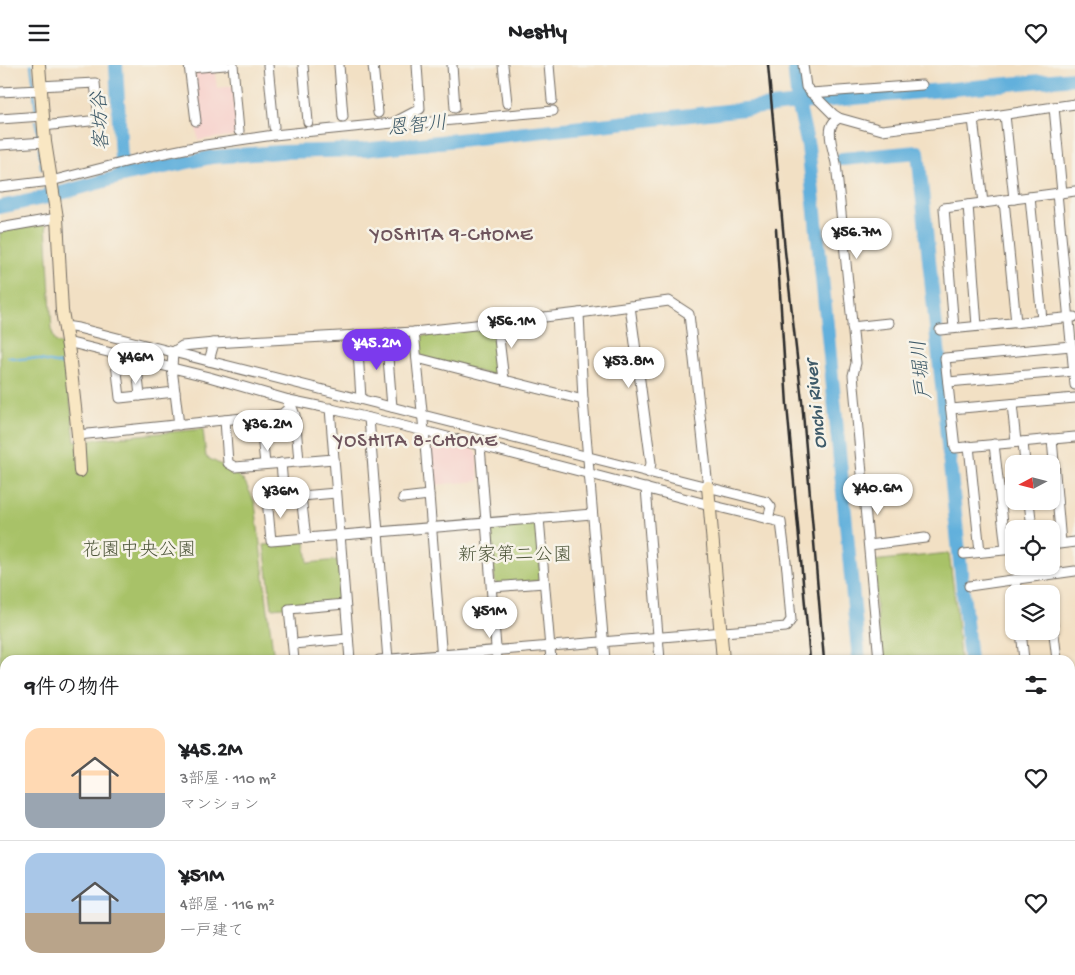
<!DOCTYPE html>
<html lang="ja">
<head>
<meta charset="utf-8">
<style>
  :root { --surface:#fff; --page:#f6f6f6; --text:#202124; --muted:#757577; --line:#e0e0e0; --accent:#7c3aed }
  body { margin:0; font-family:"Gochi Hand","Klee One",sans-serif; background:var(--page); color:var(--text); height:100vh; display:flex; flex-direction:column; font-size:19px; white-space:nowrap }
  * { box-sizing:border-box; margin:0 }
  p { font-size:16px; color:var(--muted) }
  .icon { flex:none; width:28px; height:28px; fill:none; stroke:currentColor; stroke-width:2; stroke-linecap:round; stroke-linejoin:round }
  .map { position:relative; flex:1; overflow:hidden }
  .drawer { position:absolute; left:0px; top:590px; width:1075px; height:320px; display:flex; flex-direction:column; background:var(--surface); border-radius:15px 15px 0 0; box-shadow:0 1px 4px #0004 }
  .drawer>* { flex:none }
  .needle { width:32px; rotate:263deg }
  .tools { position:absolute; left:1005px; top:390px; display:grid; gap:10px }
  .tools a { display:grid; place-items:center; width:55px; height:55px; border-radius:10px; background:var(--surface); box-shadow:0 1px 4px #0004; font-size:25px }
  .price { position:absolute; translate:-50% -42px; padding:0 11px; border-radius:18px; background:#fff; color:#222; font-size:16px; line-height:32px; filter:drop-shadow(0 1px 2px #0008) }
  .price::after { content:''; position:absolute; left:50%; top:30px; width:15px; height:11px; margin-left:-8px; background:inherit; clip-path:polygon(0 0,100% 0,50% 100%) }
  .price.on { background:var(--accent); color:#fff }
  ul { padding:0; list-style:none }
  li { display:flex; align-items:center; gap:15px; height:125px; padding:0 25px }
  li+li { border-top:1px solid var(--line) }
  li span { display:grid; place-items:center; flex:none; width:140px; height:100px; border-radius:15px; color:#555 }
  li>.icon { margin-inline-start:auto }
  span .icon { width:60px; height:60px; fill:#fffc; stroke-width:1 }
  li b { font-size:21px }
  h2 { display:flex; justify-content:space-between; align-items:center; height:60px; padding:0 25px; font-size:21px }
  header { display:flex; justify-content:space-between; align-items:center; height:65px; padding:0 25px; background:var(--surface); font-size:22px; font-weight:800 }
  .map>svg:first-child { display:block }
  .built { fill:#f7d0cb }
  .green { fill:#a8c267; stroke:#6a7649 }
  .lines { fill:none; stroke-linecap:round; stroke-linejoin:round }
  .stream { stroke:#62b0dc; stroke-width:2.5 }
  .river { stroke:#62b0dc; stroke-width:14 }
  .street-casing { stroke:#716a61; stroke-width:11 }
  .secondary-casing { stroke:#716a61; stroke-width:14 }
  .street { stroke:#fff; stroke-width:9 }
  .secondary { stroke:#f9e7c3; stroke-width:12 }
  .rail { stroke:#2b2b2b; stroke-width:2.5 }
  .labels { text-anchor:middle; stroke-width:5; stroke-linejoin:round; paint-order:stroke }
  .park-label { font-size:19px; fill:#50583d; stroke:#f7f3e8 }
  .water-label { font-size:20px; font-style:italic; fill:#3e5a69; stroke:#f7f3e8 }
  .neighbourhood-label { font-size:20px; letter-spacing:1px; fill:#6f555d; stroke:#f7f3e8 }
</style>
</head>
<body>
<header><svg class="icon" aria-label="menu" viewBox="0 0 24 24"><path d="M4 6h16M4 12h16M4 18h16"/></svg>Nestly<svg class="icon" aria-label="heart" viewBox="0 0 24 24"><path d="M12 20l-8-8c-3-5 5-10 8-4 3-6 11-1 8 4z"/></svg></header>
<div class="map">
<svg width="1075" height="910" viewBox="0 0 1075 910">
  <rect width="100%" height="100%" fill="#f7f3e8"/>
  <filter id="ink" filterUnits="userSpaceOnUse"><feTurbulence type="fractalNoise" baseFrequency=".02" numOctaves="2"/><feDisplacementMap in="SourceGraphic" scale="10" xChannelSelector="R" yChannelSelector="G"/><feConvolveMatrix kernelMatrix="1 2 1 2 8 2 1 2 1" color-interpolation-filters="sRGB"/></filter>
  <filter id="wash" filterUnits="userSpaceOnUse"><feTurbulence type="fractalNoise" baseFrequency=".0096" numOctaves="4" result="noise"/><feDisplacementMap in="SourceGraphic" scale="20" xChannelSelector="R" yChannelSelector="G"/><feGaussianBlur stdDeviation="1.12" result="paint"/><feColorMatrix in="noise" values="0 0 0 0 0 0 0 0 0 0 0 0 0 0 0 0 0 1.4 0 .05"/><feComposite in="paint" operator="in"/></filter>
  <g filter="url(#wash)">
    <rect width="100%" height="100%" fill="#f2e0c4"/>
    <g class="built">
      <path d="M 214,3 L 217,23 L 233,21 L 239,70 L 198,75 L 196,60 L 200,59 L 194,6 Z"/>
      <path d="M 433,373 L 474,384 L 477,387 L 479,416 L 432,420 L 428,375 Z"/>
    </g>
    <g class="green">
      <path d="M 46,159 L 52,266 L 55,276 L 64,281 L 75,376 L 203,364 L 206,392 L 233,406 L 245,417 L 255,438 L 274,595 L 5,595 L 5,905 L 207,905 L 188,910 L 0,910 L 0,165 Z"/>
      <path d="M 491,262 L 496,266 L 500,307 L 497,311 L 424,293 L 417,285 L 416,275 L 421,271 Z"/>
      <path d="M 532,456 L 537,461 L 541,511 L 537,516 L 498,519 L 495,517 L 490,465 L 494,460 Z"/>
      <path d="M 305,476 L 308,498 L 338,495 L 342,533 L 339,537 L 272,543 L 264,480 Z"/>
      <path d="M 949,488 L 956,543 L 960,595 L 911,595 L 910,592 L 881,595 L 872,496 Z"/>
    </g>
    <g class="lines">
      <g class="stream">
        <path d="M 31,0 L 34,21"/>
        <path d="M 34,28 L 36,47"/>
        <path d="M 36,56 L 38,72"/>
        <path d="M 39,83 L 41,103"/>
        <path d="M 43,133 L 45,123"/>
        <path d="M 8,292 L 20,294 L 31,293 L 65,300 L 65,302"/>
      </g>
      <g class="river">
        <path d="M 116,0 L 122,111"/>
        <path d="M 794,0 L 798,38 L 808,81 L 827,260 L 859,595"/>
        <path d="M 842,94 L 918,87 L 970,595"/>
        <path d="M 0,142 L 43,133 L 122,111 L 212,92 L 279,87 L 362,85 L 583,62 L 798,38 L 1075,13"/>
        <path d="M 1070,750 L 1075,749"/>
      </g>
    </g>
  </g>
  <g filter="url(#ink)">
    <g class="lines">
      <g class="street-casing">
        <g id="street">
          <path d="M 189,0 L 196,56"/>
          <path d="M 233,0 L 239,66"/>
          <path d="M 268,0 L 274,62"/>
          <path d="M 303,0 L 308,57"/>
          <path d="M 339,0 L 343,52"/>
          <path d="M 373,0 L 378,48"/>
          <path d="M 452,0 L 455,43"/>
          <path d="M 503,0 L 507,38"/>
          <path d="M 549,0 L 552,35"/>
          <path d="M 803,0 L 806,22 L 833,49 L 839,53 C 837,54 835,56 833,58 C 826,67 834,88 836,98 L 856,298 L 853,310 L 879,595"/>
          <path d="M 190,3 L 225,0"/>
          <path d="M 40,21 L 95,18 L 99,55 L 43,61"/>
          <path d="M 0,27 L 40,25"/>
          <path d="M 811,28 L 922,20"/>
          <path d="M 1054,42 L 1062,128"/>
          <path d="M 1005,50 L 1014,134"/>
          <path d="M 839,53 L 882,65 L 973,54 L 1075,39"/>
          <path d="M 0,54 L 42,51"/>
          <path d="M 973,54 L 983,138"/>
          <path d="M 395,57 L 420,44 L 417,0"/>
          <path d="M 0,80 L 45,77"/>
          <path d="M 0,122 L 51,116 L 145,92 L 199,81 L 274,70 L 393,58 L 420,58 L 553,46"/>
          <path d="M 1057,128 L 1075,320"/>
          <path d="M 1030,132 L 1042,255"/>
          <path d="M 1004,135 L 1016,258"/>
          <path d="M 968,140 L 977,261"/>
          <path d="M 0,163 L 57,153"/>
          <path d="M 630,241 L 651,398 L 649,408"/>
          <path d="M 579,248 L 583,335 L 605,595"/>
          <path d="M 497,257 L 504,315"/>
          <path d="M 65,261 L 78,263 L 767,437 L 771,442 L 768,454"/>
          <path d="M 852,262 L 889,258"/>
          <path d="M 954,263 L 944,143 L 1075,126"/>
          <path d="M 940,265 L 1074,252"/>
          <path d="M 414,267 L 424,366 L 442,595"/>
          <path d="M 386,268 L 392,342"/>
          <path d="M 357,270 L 361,334"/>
          <path d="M 67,277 L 209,312 L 289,335 L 323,342 L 424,366 L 710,440 L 781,457 L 787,505 L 791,555 L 786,562 L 379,595"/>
          <path d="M 1071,281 L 945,293 L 955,383 L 1075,372"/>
          <path d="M 115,289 L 120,333 L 175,327"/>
          <path d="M 417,293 L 583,335"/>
          <path d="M 136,294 L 140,331"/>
          <path d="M 209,296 L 214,278 L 414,267 L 579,248 L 669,236 L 689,249 L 708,422"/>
          <path d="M 948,317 L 1074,306"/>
          <path d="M 290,337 L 295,350 L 299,396"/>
          <path d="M 1012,339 L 1016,377"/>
          <path d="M 330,343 L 350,595"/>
          <path d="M 951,344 L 1075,333"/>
          <path d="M 260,351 L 265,399"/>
          <path d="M 369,353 L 388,595"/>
          <path d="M 225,355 L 228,398 L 235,402 L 334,394"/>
          <path d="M 179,360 L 172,303 L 173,287 L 182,281 L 214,278"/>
          <path d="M 78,370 L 282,349 L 288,344 L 289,335"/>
          <path d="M 1052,374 L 1061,478"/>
          <path d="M 1023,377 L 1025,399"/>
          <path d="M 994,379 L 1006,484"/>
          <path d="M 480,381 L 497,595"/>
          <path d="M 969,381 L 980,487"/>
          <path d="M 281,398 L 284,433"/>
          <path d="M 646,423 L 660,595"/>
          <path d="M 336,428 L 267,434 L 271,476 L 592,449"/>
          <path d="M 301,431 L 306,473"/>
          <path d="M 403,433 L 429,430"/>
          <path d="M 1029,436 L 1032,464"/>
          <path d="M 539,453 L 551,595"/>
          <path d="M 869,480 L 925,473"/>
          <path d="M 1051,480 L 1075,477"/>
          <path d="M 964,489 L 1014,484"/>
          <path d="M 1015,515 L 1017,529"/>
          <path d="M 969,521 L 1075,506"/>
          <path d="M 492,522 L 544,518"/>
          <path d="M 1051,552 L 1052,552 L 1057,595"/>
          <path d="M 1021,566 L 1024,595"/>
          <path d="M 293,579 L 348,574"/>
          <path d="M 294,595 L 289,544 L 345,539"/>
          <path d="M 1070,640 L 1075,639"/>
          <path d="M 1070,680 L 1075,679"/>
          <path d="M 1070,711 L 1075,710"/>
          <path d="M 1070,730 L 1075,729"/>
          <path d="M 1070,771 L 1075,770"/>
          <path d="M 1073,801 L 1075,821"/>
          <path d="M 1070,840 L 1071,844 L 1075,885"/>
          <path d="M 1070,892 L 1075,892"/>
          <path d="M 280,905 L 285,910"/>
          <path d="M 322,905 L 322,910"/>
          <path d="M 381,905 L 381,910"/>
          <path d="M 417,905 L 417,910"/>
          <path d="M 507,905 L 508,910"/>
          <path d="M 562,905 L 563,910"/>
          <path d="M 630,905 L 630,910"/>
          <path d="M 709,905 L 710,910"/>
          <path d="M 945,905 L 945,910"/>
          <path d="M 979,905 L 980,910"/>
          <path d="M 211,910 L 220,905"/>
          <path d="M 886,910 L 923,905"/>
        </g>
      </g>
      <g class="secondary-casing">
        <g id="secondary">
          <path d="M 39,0 L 45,77 L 57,153 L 62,246 L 69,288 L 78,370 L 80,406"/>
          <path d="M 708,422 L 723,595"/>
          <path d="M 749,905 L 750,910"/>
        </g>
      </g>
      <use href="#street" class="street"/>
      <use href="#secondary" class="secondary"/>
      <g class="rail">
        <path d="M 768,0 L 785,186 L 802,336 L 824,595"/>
        <path d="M 776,164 L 787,340 L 810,595"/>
        <path d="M 831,905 L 831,910"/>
        <path d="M 845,905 L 845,910"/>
      </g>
    </g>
  </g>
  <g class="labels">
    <g class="park-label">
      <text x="139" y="490">花園中央公園</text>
      <text x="515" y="495">新家第二公園</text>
    </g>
    <g class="water-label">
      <text transform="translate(99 56) rotate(-93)" y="7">客坊谷</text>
      <text transform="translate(417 59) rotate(-6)" y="7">恩智川</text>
      <text transform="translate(920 305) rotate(-96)" y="7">戸堀川</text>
      <text transform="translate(814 340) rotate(-96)" y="7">Onchi River</text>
    </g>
    <g class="neighbourhood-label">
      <text x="452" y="175">YOSHITA 9-CHOME</text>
      <text x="416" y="381">YOSHITA 8-CHOME</text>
    </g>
  </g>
</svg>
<div class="tools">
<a><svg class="needle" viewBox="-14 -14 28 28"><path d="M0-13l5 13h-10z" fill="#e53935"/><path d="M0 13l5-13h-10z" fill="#757577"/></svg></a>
<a><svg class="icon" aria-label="locate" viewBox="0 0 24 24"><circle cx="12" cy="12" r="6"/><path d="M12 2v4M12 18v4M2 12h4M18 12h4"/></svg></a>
<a><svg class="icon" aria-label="layers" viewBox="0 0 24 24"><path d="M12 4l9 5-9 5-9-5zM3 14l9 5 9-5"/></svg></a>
</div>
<b class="price" style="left:857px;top:195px">¥56.7M</b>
<b class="price" style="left:512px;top:284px">¥56.1M</b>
<b class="price on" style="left:377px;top:306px">¥45.2M</b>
<b class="price" style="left:136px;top:320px">¥46M</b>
<b class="price" style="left:629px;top:324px">¥53.8M</b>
<b class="price" style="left:268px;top:387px">¥36.2M</b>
<b class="price" style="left:878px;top:451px">¥40.6M</b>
<b class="price" style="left:281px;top:454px">¥36M</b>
<b class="price" style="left:490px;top:574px">¥51M</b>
<section class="drawer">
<h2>9件の物件<svg class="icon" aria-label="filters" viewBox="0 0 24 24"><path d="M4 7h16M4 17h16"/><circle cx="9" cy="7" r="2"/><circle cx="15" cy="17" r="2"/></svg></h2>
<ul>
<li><span style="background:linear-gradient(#ffd9b3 65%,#9aa5b1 0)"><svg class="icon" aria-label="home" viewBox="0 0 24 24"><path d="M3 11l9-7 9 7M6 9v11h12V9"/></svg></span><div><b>¥45.2M</b><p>3部屋 · 110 m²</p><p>マンション</p></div><svg class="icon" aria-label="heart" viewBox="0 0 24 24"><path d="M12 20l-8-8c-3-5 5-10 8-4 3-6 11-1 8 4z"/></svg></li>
<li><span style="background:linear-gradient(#a9c7e8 60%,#b9a48a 0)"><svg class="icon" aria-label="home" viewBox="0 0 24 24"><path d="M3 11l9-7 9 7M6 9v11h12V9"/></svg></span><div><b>¥51M</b><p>4部屋 · 116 m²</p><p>一戸建て</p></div><svg class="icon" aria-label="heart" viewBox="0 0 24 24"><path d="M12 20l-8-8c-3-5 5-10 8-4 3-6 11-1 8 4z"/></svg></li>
</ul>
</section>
</div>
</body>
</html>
